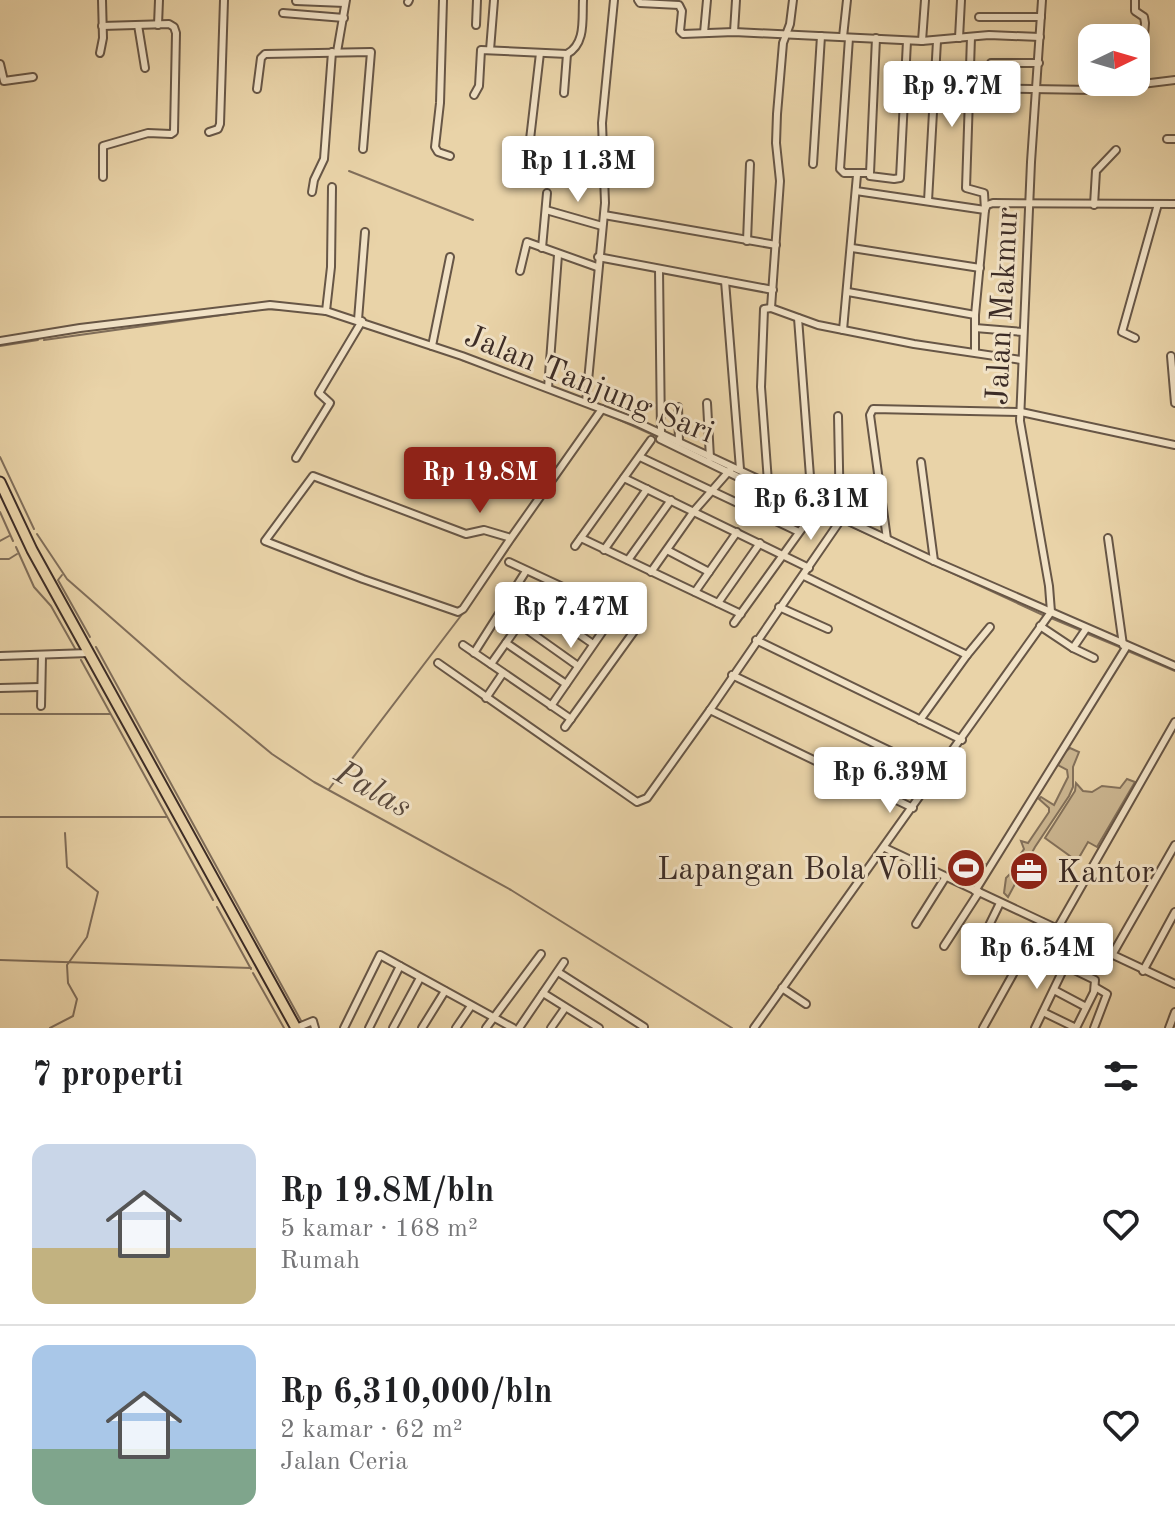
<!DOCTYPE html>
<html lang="id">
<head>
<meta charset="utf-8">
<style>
  :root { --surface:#fff; --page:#f2f2f2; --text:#202124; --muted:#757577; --line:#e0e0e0; --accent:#8f2418 }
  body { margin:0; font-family:"Old Standard TT",serif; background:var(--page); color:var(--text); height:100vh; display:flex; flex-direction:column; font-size:30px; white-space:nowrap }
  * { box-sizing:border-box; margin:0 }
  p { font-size:26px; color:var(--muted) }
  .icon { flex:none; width:44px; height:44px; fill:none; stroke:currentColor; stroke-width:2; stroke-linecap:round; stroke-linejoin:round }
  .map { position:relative; height:1028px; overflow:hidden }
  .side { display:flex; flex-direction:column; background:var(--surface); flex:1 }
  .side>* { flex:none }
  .needle { width:52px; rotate:85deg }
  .buttons { position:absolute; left:1078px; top:24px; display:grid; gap:16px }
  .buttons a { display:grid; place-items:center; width:72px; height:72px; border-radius:16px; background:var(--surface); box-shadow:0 4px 20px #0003; font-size:40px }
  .price { position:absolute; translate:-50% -68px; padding:0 18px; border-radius:8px; background:#fff; color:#222; font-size:26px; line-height:52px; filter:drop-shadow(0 2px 4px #0008) }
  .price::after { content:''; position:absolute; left:50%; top:48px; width:24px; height:18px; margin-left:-12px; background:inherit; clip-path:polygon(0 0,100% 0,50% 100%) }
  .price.current { background:var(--accent); color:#fff }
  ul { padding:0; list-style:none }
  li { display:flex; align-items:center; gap:24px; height:200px; padding:0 32px }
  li+li { border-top:2px solid var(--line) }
  li span { display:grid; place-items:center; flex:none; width:224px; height:160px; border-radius:16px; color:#555 }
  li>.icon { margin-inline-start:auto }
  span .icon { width:96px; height:96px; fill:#fffc; stroke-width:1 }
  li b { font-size:34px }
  h2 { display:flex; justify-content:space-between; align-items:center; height:96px; padding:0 32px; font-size:34px }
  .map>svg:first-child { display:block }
  .green { fill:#ccb792; stroke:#84725c; stroke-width:2 }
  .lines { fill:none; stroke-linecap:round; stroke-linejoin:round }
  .stream { stroke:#806e5a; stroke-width:2 }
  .street-casing { stroke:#675646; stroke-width:10 }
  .primary-casing { stroke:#3c2c26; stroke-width:13 }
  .street { stroke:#f1e2c6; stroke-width:6 }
  .primary { stroke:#e9d3a8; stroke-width:9 }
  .labels { text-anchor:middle; stroke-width:6; stroke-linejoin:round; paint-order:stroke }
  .street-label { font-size:32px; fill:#3c2c26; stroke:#f1e2c6 }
  .poi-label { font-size:32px; fill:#3c2c26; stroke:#f1e2c6; text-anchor:end }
  .water-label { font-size:34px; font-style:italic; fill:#58483c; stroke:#f1e2c6 }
</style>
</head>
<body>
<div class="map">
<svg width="1175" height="1028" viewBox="0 0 1175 1028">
  <rect width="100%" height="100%" fill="#e9d3a8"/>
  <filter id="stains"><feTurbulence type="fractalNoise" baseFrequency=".0025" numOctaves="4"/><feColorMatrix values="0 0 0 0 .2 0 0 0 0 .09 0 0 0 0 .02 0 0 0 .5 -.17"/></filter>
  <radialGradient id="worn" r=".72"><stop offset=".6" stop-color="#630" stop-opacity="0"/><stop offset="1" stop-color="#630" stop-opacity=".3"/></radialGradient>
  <g class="green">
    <path d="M 1070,748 L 1079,752 L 1073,767 L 1073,787 L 1069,796 L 1035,847 L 1008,897 L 1004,893 L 1006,878 L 1015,869 L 1015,862 L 1024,849 L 1021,841 L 1028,843 L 1049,812 L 1049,808 L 1039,799 L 1041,797 L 1054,805 L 1068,777 L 1067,770 L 1058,765 L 1065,752 Z"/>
    <path d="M 1127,779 L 1135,782 L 1097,847 L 1088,842 L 1077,861 L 1045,838 L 1075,791 L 1076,783 L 1083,791 L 1092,792 L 1102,786 L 1120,788 Z"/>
    <path d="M 959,851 L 985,864 L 974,885 L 948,873 Z"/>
  </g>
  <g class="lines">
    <g class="stream">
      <path d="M 349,171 L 473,220"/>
      <path d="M 311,312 L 333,316"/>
      <path d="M 362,327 L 373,330"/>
      <path d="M 44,340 L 264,309 L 289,310"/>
      <path d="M 0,346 L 38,340"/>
      <path d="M 462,360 L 486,368"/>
      <path d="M 604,413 L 660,438"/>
      <path d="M 0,457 L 34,529"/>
      <path d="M 760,484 L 838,520"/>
      <path d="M 0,512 L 13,541"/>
      <path d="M 844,523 L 1045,616"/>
      <path d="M 37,534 L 67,579 L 181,679 L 272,754 L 314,782 L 511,890 L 732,1028"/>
      <path d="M 0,541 L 9,536"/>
      <path d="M 16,547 L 34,587 L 51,606 L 77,652"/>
      <path d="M 0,559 L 9,559 L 17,554"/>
      <path d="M 62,575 L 58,580 L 90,637"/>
      <path d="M 481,588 L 536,508"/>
      <path d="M 1051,618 L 1082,631"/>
      <path d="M 1088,634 L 1122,648"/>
      <path d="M 96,647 L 305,1028"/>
      <path d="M 1128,651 L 1175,671"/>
      <path d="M 81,660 L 213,900"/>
      <path d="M 0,714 L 110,714"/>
      <path d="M 329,789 L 463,613"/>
      <path d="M 0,817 L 166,817"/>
      <path d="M 217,907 L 251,969"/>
      <path d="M 0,960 L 251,968"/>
      <path d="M 253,973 L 284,1028"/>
      <path d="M 50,1028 L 73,1016 L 77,999 L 68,983 L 67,965 L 87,937 L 98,892 L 67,867 L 65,833"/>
    </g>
    <g class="street-casing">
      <g id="street">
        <path d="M 443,0 L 440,103 L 435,147 L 438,152 L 450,156"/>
        <path d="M 638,0 L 640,3 L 679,5 L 682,11 L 680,31 L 683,34 L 734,32 L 922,41 L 989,35 L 1040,37"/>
        <path d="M 1135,0 L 1135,11 L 1144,17 L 1145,23 L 1140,84"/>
        <path d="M 296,1 L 345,3"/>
        <path d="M 408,2 L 409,0"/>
        <path d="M 283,13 L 344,18"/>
        <path d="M 979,17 L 1041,17"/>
        <path d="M 138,25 L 145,68"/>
        <path d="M 158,25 L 159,0"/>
        <path d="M 476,25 L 477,0"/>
        <path d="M 102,26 L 169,24 L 174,27 L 176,33 L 174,132 L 171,134 L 148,133 L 103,146 L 103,177"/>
        <path d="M 734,32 L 736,0"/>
        <path d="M 704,33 L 707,0"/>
        <path d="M 843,37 L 847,0"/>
        <path d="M 971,37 L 966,188 L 984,193 L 985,210 L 975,315 L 975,352"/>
        <path d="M 849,38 L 840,169 L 844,173 L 870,173 L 876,38"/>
        <path d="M 959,38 L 961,0"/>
        <path d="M 922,41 L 925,0"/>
        <path d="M 490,50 L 494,0"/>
        <path d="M 337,52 L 346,0"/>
        <path d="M 100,53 L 103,38 L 102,0"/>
        <path d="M 991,63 L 1039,63"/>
        <path d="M 0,64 L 4,81 L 33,77"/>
        <path d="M 969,88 L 1093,90 L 1175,80"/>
        <path d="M 257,89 L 261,58 L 265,54 L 371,52 L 363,149"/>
        <path d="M 564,93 L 567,54"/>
        <path d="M 474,95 L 479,86 L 481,50 L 567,54 C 586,44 582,19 583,0"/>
        <path d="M 209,132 L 218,129 L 220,124 L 224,0"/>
        <path d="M 1167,139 L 1175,139"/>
        <path d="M 529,148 L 540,53"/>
        <path d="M 813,164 L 821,36"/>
        <path d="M 870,173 L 870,176 L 894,179 L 900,178 L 907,41"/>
        <path d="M 856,191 L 985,210"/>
        <path d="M 312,192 L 314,180 L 324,159 L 332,52"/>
        <path d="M 928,201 L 937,41"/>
        <path d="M 1094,205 L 1096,171 L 1116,150"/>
        <path d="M 546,210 L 602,226"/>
        <path d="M 985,210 L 987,205 L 993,203 L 1175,204"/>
        <path d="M 604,215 L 776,245"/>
        <path d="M 747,241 L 750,164"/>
        <path d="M 542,248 L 547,193"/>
        <path d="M 852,248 L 980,268"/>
        <path d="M 598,257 L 773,290"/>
        <path d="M 659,269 L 661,433"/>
        <path d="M 520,271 L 527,242 L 597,267"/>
        <path d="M 725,281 L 740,469"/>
        <path d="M 848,292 L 975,315"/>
        <path d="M 771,308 L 780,181 L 776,143 L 777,114 L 783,43 L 790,24 L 793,0"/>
        <path d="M 771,308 L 818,325 L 914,344 L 1021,360"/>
        <path d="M 326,311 L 331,267 L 332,187"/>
        <path d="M 798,318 L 812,503"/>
        <path d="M 358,320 L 365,232"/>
        <path d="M 975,328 L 1023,332"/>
        <path d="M 843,330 L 857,175"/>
        <path d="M 1135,338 L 1122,332 L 1158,204"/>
        <path d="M 0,341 L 80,328 L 270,305 L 326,311 L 462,356 L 636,422 L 934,561 L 1175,666"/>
        <path d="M 432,346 L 450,257"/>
        <path d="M 1171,356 L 1175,403"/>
        <path d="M 548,388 L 558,255"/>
        <path d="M 586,402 L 605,203 L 602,123 L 614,0"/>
        <path d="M 707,403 L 710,458"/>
        <path d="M 678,407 L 679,442"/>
        <path d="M 838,416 L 840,517"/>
        <path d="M 660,439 L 812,513"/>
        <path d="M 640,457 L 799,532"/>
        <path d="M 296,458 L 330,403 L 319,393 L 362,321"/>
        <path d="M 921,462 L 934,561"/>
        <path d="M 624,478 L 809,568"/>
        <path d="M 768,482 L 761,387 L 764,309 L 771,308"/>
        <path d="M 842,518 L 710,710 L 913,808"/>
        <path d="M 511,538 L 463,609 L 458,612 L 363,579 L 265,541 L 313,476 L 466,534 L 484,530 L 511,538 L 602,409"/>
        <path d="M 581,538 L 741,614"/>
        <path d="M 1108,538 L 1123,645"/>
        <path d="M 887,539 L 870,415 L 873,409 L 1021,412 L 1175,445"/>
        <path d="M 575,546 L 651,440"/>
        <path d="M 604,550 L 647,489"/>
        <path d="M 667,550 L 709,572"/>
        <path d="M 628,560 L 671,500"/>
        <path d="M 509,562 L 640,623 L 565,727"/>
        <path d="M 651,572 L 694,511 L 730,470"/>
        <path d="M 804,576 L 967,655 L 990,627"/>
        <path d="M 545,587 L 605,628"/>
        <path d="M 695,592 L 737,532"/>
        <path d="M 534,603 L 593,644"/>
        <path d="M 718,603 L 760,543"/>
        <path d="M 779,607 L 828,629"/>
        <path d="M 734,623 L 814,512"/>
        <path d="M 519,624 L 578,666"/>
        <path d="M 1040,626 L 1073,648"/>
        <path d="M 1086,629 L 1073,648 L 1094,658"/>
        <path d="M 756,640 L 962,740"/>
        <path d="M 506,643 L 566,684"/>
        <path d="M 463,645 L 571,719"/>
        <path d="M 474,653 L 526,571"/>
        <path d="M 0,656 L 89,653"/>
        <path d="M 438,663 L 637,802 L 647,798 L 710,710"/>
        <path d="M 491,664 L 549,582"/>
        <path d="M 732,675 L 936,773"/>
        <path d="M 0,688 L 40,687"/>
        <path d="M 486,698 L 503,673"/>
        <path d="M 41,706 L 42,656"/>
        <path d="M 551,706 L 616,612"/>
        <path d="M 920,720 L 967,655"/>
        <path d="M 885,848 L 1175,984"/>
        <path d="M 975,891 L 1127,646"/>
        <path d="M 916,924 L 945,878"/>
        <path d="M 1057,929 L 1175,722"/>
        <path d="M 944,946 L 979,892"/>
        <path d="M 978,948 L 1000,903"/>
        <path d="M 1112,955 L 1175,845"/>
        <path d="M 1143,971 L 1175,912"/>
        <path d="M 558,972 L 644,1027"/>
        <path d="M 782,988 L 806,1004"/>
        <path d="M 1054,990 L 1086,1007"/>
        <path d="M 543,993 L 599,1028"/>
        <path d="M 1043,1012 L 1076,1028 L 1094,992 L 1095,980 L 1064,965"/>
        <path d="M 296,1028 L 313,1021 L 315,1028"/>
        <path d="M 344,1028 L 380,955 L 513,1028"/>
        <path d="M 369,1028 L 400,966"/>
        <path d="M 393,1028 L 420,978"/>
        <path d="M 422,1028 L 445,991"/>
        <path d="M 456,1028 L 471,1006"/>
        <path d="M 486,1028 L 541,954"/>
        <path d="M 519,1028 L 564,962"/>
        <path d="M 551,1028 L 565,1008"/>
        <path d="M 754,1028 L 1051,612 L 1049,586 L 1020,421 L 1031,162 L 1042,0"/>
        <path d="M 983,1028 L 1042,922"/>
        <path d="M 1035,1028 L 1078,939"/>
        <path d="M 1094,1028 L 1107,994 L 1095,987"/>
        <path d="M 1169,1028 L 1175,1012"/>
      </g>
    </g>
    <g class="primary-casing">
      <path id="primary" d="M 0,482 L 32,550 L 296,1028"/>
    </g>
    <use href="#street" class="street"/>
    <use href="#primary" class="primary"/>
  </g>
  <defs>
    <g id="stadium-disc" transform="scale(2)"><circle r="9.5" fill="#8f2418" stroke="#f1e2c6"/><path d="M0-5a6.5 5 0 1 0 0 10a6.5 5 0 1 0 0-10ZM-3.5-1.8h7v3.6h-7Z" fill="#fff"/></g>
    <g id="office-disc" transform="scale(2)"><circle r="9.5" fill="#8f2418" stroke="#f1e2c6"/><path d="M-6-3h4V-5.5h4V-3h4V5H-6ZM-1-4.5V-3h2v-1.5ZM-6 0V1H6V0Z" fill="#fff"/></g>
  </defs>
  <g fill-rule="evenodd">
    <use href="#stadium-disc" x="966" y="868"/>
    <use href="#office-disc" x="1029" y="871"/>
  </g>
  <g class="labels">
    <g class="street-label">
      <text transform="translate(1001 306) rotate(-87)" y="11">Jalan Makmur</text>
      <text transform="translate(590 383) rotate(22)" y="11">Jalan Tanjung Sari</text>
    </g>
    <g class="poi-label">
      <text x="938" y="879">Lapangan Bola Volli</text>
      <text x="1057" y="882" text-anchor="start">Kantor</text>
    </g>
    <g class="water-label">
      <text transform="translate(374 788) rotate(29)" y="12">Palas</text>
    </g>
  </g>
  <rect width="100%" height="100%" filter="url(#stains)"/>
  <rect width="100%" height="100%" fill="url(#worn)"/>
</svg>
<div class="buttons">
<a><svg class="needle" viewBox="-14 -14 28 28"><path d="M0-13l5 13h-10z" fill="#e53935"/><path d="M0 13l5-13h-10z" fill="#757577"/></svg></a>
</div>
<b class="price" style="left:952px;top:129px">Rp 9.7M</b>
<b class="price" style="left:578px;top:204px">Rp 11.3M</b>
<b class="price current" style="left:480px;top:515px">Rp 19.8M</b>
<b class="price" style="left:811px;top:542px">Rp 6.31M</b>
<b class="price" style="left:571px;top:650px">Rp 7.47M</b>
<b class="price" style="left:890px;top:815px">Rp 6.39M</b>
<b class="price" style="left:1037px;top:991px">Rp 6.54M</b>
</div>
<section class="side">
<h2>7 properti<svg class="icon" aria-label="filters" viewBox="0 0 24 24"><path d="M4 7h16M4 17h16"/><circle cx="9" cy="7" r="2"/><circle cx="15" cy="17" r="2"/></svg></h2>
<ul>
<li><span style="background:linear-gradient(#c9d6e8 65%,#c2b280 0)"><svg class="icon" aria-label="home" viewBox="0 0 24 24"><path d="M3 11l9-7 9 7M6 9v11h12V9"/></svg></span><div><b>Rp 19.8M/bln</b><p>5 kamar · 168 m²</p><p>Rumah</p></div><svg class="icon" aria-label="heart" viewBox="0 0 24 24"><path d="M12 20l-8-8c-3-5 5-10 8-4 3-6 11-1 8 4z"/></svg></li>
<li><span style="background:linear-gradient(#a9c7e8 65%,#7fa58c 0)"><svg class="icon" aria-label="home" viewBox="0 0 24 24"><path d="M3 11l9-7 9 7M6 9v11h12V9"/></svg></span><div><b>Rp 6,310,000/bln</b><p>2 kamar · 62 m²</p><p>Jalan Ceria</p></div><svg class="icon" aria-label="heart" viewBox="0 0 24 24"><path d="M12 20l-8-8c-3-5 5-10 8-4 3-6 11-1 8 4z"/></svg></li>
</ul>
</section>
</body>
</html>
